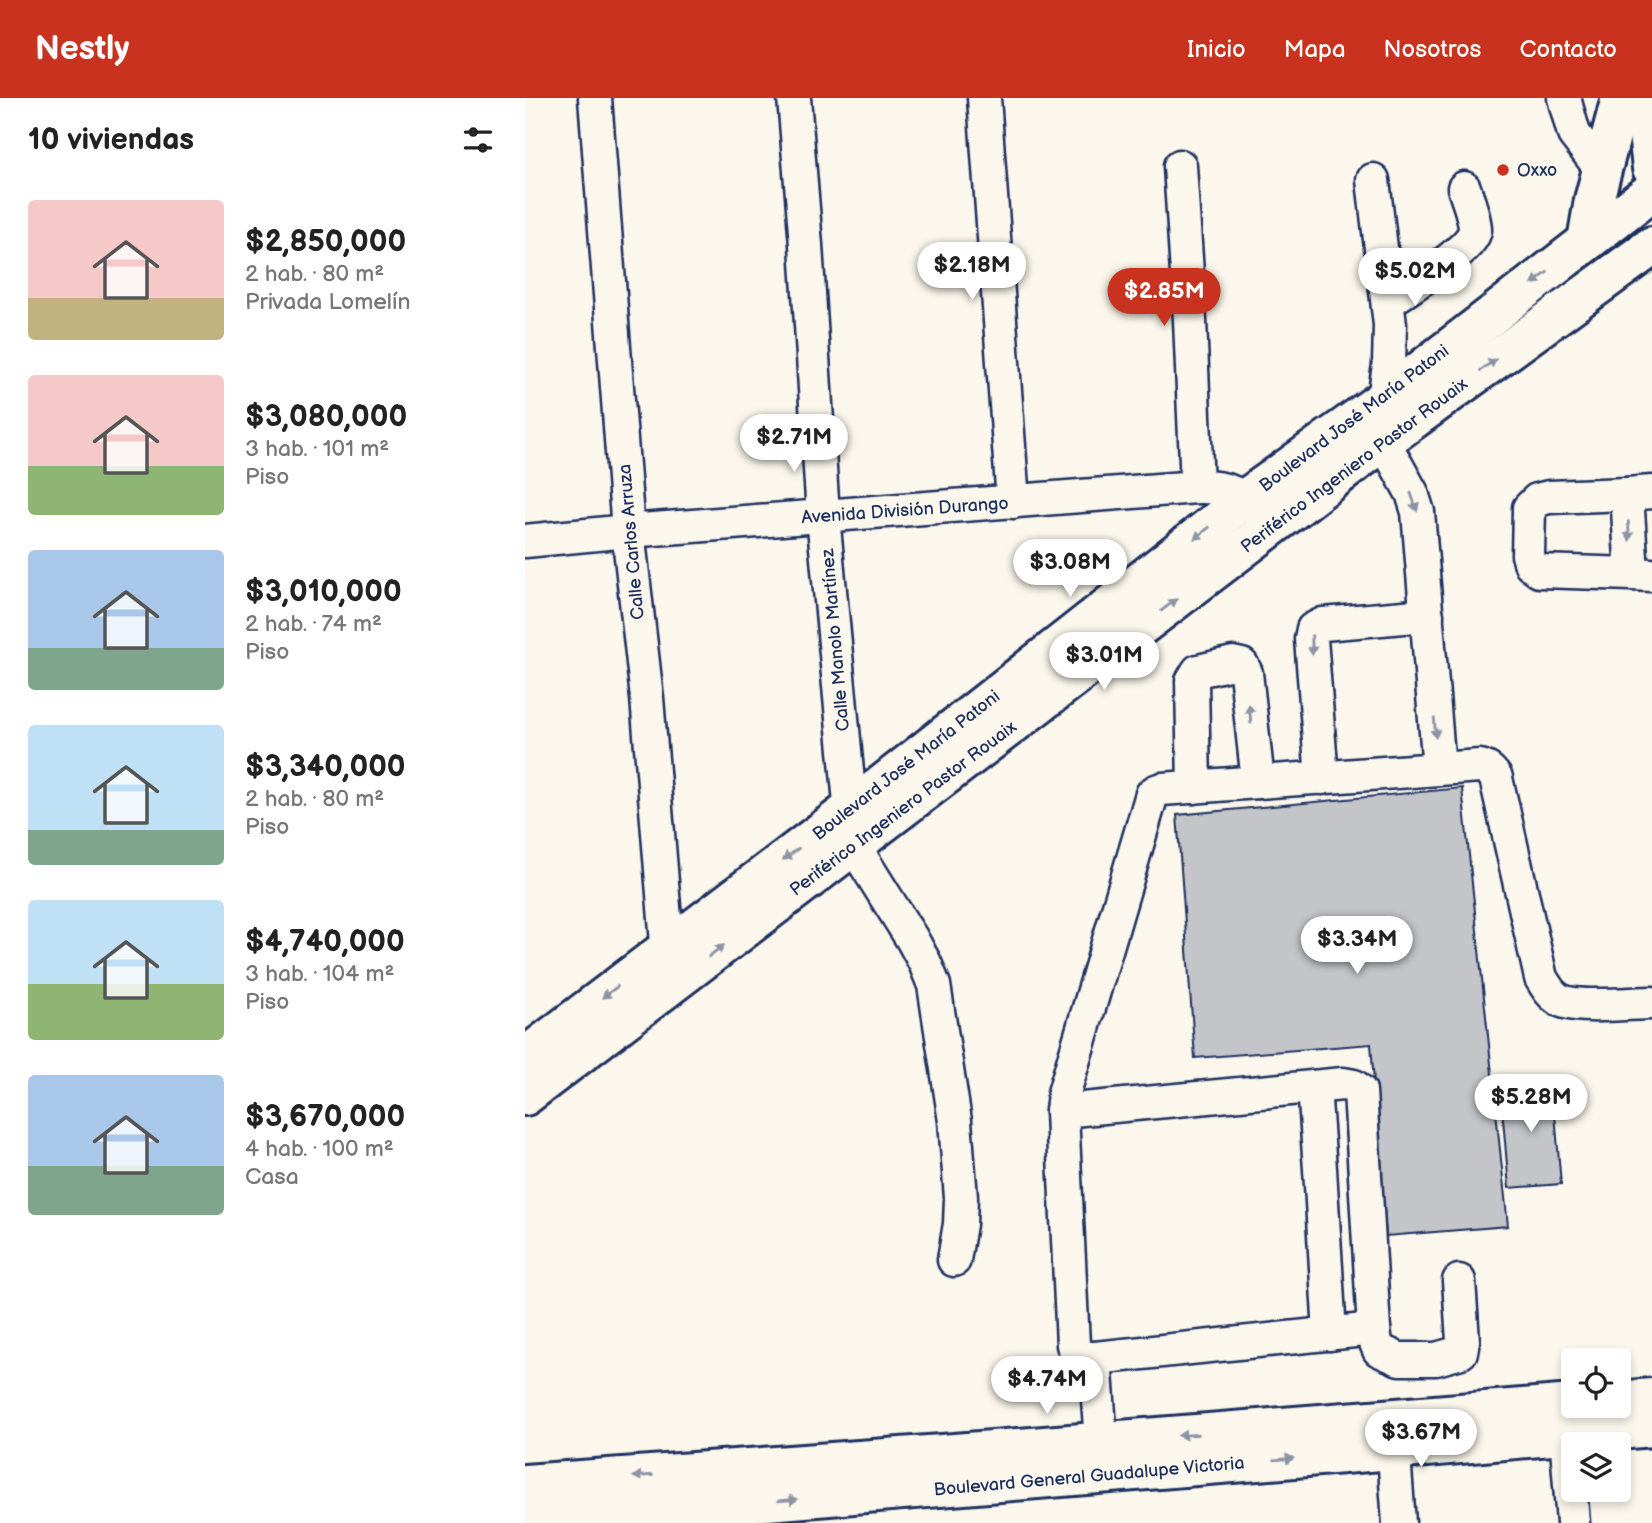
<!DOCTYPE html>
<html lang="es">
<head>
<meta charset="utf-8">
<style>
  :root { --surface:#fff; --page:#f2f2f2; --text:#222; --muted:#767676; --accent:#c8321e }
  body { margin:0; font-family:"Balsamiq Sans",sans-serif; background:var(--page); color:var(--text); height:100vh; display:flex; flex-direction:column; font-size:26px; white-space:nowrap }
  * { box-sizing:border-box; margin:0 }
  p { font-size:23px; color:var(--muted) }
  .icon { flex:none; width:38px; height:38px; fill:none; stroke:currentColor; stroke-width:2; stroke-linecap:round; stroke-linejoin:round }
  .map { position:relative; flex:1; overflow:hidden }
  .side { display:flex; flex-direction:column; background:var(--surface); width:525px }
  .side>* { flex:none }
  .buttons { position:absolute; left:1036px; top:1250px; display:grid; gap:14px }
  .buttons a { display:grid; place-items:center; width:70px; height:70px; border-radius:7px; background:var(--surface); box-shadow:0 4px 10px #0003; font-size:35px }
  .price { position:absolute; translate:-50% -60px; padding:0 16px; border-radius:24px; background:#fff; color:#222; font-size:23px; line-height:46px; filter:drop-shadow(0 2px 4px #0008) }
  .price::after { content:''; position:absolute; left:50%; top:42px; width:21px; height:16px; margin-left:-10px; background:inherit; clip-path:polygon(0 0,100% 0,50% 100%) }
  .price.on { background:var(--accent); color:#fff }
  ul { padding:0; list-style:none }
  li { display:flex; align-items:center; gap:21px; height:175px; padding:0 28px }
  li span { display:grid; place-items:center; flex:none; width:196px; height:140px; border-radius:7px; color:#555 }
  li>.icon { margin-inline-start:auto }
  span .icon { width:84px; height:84px; fill:#fffc; stroke-width:1 }
  li b { font-size:30px }
  h2 { display:flex; justify-content:space-between; align-items:center; height:84px; padding:0 28px; font-size:30px }
  header { display:flex; align-items:center; gap:42px; box-sizing:border-box; height:98px; padding:0 35px; background:var(--accent); color:#fff }
  header strong { font-size:33px }
  nav { display:flex; gap:38px; margin-inline-start:auto; font-size:24px }
  main { display:flex; flex:1; min-height:0 }
  .map>svg:first-child { display:block }
  .building { fill:#c3c5c9; stroke:#1b2f5e; stroke-width:2 }
  .lines { fill:none; stroke-linecap:round; stroke-linejoin:round }
  .minor-casing { stroke:#1b2f5e; stroke-width:37 }
  .major-casing { stroke:#1b2f5e; stroke-width:44 }
  .minor { stroke:#fbf7ec; stroke-width:32 }
  .major { stroke:#fbf7ec; stroke-width:38 }
  .oneway { fill:#8b93a5 }
  .poi-dot { fill:#c8321e; stroke:#fbf7ec; stroke-width:2.5 }
  .labels { text-anchor:middle; stroke-width:7; stroke-linejoin:round; paint-order:stroke }
  .poi-label { font-size:18px; fill:#1b2f5e; stroke:#fbf7ec; text-anchor:start }
  .street-label { font-size:18px; fill:#1b2f5e; stroke:#fbf7ec }
</style>
</head>
<body>
<header>
<strong>Nestly</strong>
<nav><a>Inicio</a><a>Mapa</a><a>Nosotros</a><a>Contacto</a></nav>
</header>
<main>
<section class="side">
<h2>10 viviendas<svg class="icon" aria-label="filters" viewBox="0 0 24 24"><path d="M4 7h16M4 17h16"/><circle cx="9" cy="7" r="2"/><circle cx="15" cy="17" r="2"/></svg></h2>
<ul>
<li><span style="background:linear-gradient(#f6c9c9 70%,#c2b280 0)"><svg class="icon" aria-label="home" viewBox="0 0 24 24"><path d="M3 11l9-7 9 7M6 9v11h12V9"/></svg></span><div><b>$2,850,000</b><p>2 hab. · 80 m²</p><p>Privada Lomelín</p></div></li>
<li><span style="background:linear-gradient(#f6c9c9 65%,#8fb573 0)"><svg class="icon" aria-label="home" viewBox="0 0 24 24"><path d="M3 11l9-7 9 7M6 9v11h12V9"/></svg></span><div><b>$3,080,000</b><p>3 hab. · 101 m²</p><p>Piso</p></div></li>
<li><span style="background:linear-gradient(#a9c7e8 70%,#7fa58c 0)"><svg class="icon" aria-label="home" viewBox="0 0 24 24"><path d="M3 11l9-7 9 7M6 9v11h12V9"/></svg></span><div><b>$3,010,000</b><p>2 hab. · 74 m²</p><p>Piso</p></div></li>
<li><span style="background:linear-gradient(#bfe0f5 75%,#7fa58c 0)"><svg class="icon" aria-label="home" viewBox="0 0 24 24"><path d="M3 11l9-7 9 7M6 9v11h12V9"/></svg></span><div><b>$3,340,000</b><p>2 hab. · 80 m²</p><p>Piso</p></div></li>
<li><span style="background:linear-gradient(#bfe0f5 60%,#8fb573 0)"><svg class="icon" aria-label="home" viewBox="0 0 24 24"><path d="M3 11l9-7 9 7M6 9v11h12V9"/></svg></span><div><b>$4,740,000</b><p>3 hab. · 104 m²</p><p>Piso</p></div></li>
<li><span style="background:linear-gradient(#a9c7e8 65%,#7fa58c 0)"><svg class="icon" aria-label="home" viewBox="0 0 24 24"><path d="M3 11l9-7 9 7M6 9v11h12V9"/></svg></span><div><b>$3,670,000</b><p>4 hab. · 100 m²</p><p>Casa</p></div></li>
</ul>
</section>
<div class="map">
<svg width="1127" height="1425" viewBox="0 0 1127 1425">
  <rect width="100%" height="100%" fill="#fbf7ec"/>
  <filter id="ink" filterUnits="userSpaceOnUse"><feTurbulence type="fractalNoise" baseFrequency=".0143" numOctaves="2"/><feDisplacementMap in="SourceGraphic" scale="14" xChannelSelector="R" yChannelSelector="G"/><feConvolveMatrix kernelMatrix="1 2 1 2 8 2 1 2 1" color-interpolation-filters="sRGB"/></filter>
  <g filter="url(#ink)">
    <g class="building">
      <path d="M 937,690 L 983,1128 L 861,1138 L 846,946 L 670,960 L 652,717 Z"/>
      <path d="M 1027,981 L 1036,1086 L 984,1090 L 975,986 Z"/>
    </g>
    <g class="lines">
      <g class="minor-casing">
        <g id="minor">
          <path d="M 70,0 L 103,433 L 122,600 L 144,870"/>
          <path d="M 269,0 L 281,147 L 298,418 L 329,748 L 387,841 L 400,865 L 409,887 L 430,1023 L 436,1100 L 435,1126 L 429,1162"/>
          <path d="M 459,0 L 488,404"/>
          <path d="M 1039,0 L 1049,36 L 1076,71"/>
          <path d="M 655,68 L 665,222 L 672,389"/>
          <path d="M 848,82 L 865,227 L 864,267 L 859,301 L 860,342 L 866,357 L 887,395 L 893,414 L 914,671"/>
          <path d="M 863,204 C 879,192 949,151 950,132 C 950,119 943,103 939,90"/>
          <path d="M 1102,396 L 1024,399 L 1012,402 L 1004,410 L 1003,457 L 1006,467 L 1014,473 L 1107,476"/>
          <path d="M 0,443 L 103,433 L 672,389 C 704,388 714,395 736,417"/>
          <path d="M 1126,477 L 1107,476 L 1102,396 L 1127,394"/>
          <path d="M 797,680 L 786,541 L 788,531 L 798,526 L 902,517"/>
          <path d="M 669,689 L 667,583 L 673,573 L 708,565 L 717,567 L 721,575 L 733,684"/>
          <path d="M 789,989 L 795,1071 L 805,1236"/>
          <path d="M 537,1013 L 818,986 L 829,988 L 835,993 L 849,1231 L 851,1245 L 854,1252 L 874,1261 L 911,1261 L 936,1254 L 938,1243 L 934,1183"/>
          <path d="M 849,1231 L 570,1260 C 559,1260 552,1258 548,1247 L 538,1036 L 537,1013 L 539,995 L 627,696 L 631,693 L 637,691 L 914,671 L 955,668 C 963,670 966,673 971,680 L 1016,880 C 1021,888 1025,896 1033,901 C 1050,912 1105,905 1127,905"/>
          <path d="M 570,1260 L 576,1344"/>
          <path d="M 867,1329 L 874,1425"/>
          <path d="M 1041,1337 L 1048,1425"/>
        </g>
      </g>
      <g class="major-casing">
        <g id="major">
          <path d="M 1119,0 L 1127,70"/>
          <path d="M 1062,143 L 1069,102 L 1096,0"/>
          <path d="M 0,959 L 326,711 L 720,401 L 859,301 L 1127,93"/>
          <path d="M 0,998 L 860,342 L 1127,148"/>
          <path d="M 1094,1303 L 1127,1300"/>
          <path d="M 0,1386 L 417,1356 L 1048,1306"/>
          <path d="M 0,1423 L 868,1352 L 1127,1329"/>
        </g>
      </g>
      <use href="#minor" class="minor"/>
      <use href="#major" class="major"/>
    </g>
    <defs><path id="oneway-solid" d="M-6-.8H1V-3.2L6.5 0L1 3.2V.8H-6Z" transform="scale(1.75)"/></defs>
    <g class="oneway">
      <use href="#oneway-solid" transform="translate(1015 180) rotate(142)"/>
      <use href="#oneway-solid" transform="translate(963 267) rotate(-36)"/>
      <use href="#oneway-solid" transform="translate(889 404) rotate(71)"/>
      <use href="#oneway-solid" transform="translate(1104 433) rotate(86)"/>
      <use href="#oneway-solid" transform="translate(677 435) rotate(142)"/>
      <use href="#oneway-solid" transform="translate(644 507) rotate(-37)"/>
      <use href="#oneway-solid" transform="translate(787 547) rotate(88)"/>
      <use href="#oneway-solid" transform="translate(725 616) rotate(-96)"/>
      <use href="#oneway-solid" transform="translate(910 630) rotate(86)"/>
      <use href="#oneway-solid" transform="translate(266 756) rotate(143)"/>
      <use href="#oneway-solid" transform="translate(191 853) rotate(-37)"/>
      <use href="#oneway-solid" transform="translate(85 894) rotate(143)"/>
      <use href="#oneway-solid" transform="translate(663 1337) rotate(176)"/>
      <use href="#oneway-solid" transform="translate(759 1361) rotate(-5)"/>
      <use href="#oneway-solid" transform="translate(118 1378) rotate(176)"/>
      <use href="#oneway-solid" transform="translate(263 1402) rotate(-5)"/>
    </g>
  </g>
  <circle class="poi-dot" cx="978" cy="72" r="7"/>
  <g class="labels">
    <g class="poi-label">
      <text x="992" y="78">Oxxo</text>
    </g>
    <g class="street-label">
      <text transform="translate(829 320) rotate(-37)" y="6">Boulevard José María Patoni</text>
      <text transform="translate(829 367) rotate(-37)" y="6">Periférico Ingeniero Pastor Rouaix</text>
      <text transform="translate(380 412) rotate(-4)" y="6">Avenida División Durango</text>
      <text transform="translate(106 444) rotate(-95)" y="6">Calle Carlos Arruza</text>
      <text transform="translate(310 542) rotate(-95)" y="6">Calle Manolo Martínez</text>
      <text transform="translate(381 667) rotate(-38)" y="6">Boulevard José María Patoni</text>
      <text transform="translate(378 710) rotate(-37)" y="6">Periférico Ingeniero Pastor Rouaix</text>
      <text transform="translate(564 1378) rotate(-5)" y="6">Boulevard General Guadalupe Victoria</text>
    </g>
  </g>
</svg>
<div class="buttons">
<a><svg class="icon" aria-label="locate" viewBox="0 0 24 24"><circle cx="12" cy="12" r="6"/><path d="M12 2v4M12 18v4M2 12h4M18 12h4"/></svg></a>
<a><svg class="icon" aria-label="layers" viewBox="0 0 24 24"><path d="M12 4l9 5-9 5-9-5zM3 14l9 5 9-5"/></svg></a>
</div>
<b class="price" style="left:447px;top:204px">$2.18M</b>
<b class="price" style="left:890px;top:210px">$5.02M</b>
<b class="price on" style="left:639px;top:230px">$2.85M</b>
<b class="price" style="left:269px;top:376px">$2.71M</b>
<b class="price" style="left:545px;top:501px">$3.08M</b>
<b class="price" style="left:579px;top:594px">$3.01M</b>
<b class="price" style="left:832px;top:878px">$3.34M</b>
<b class="price" style="left:1006px;top:1036px">$5.28M</b>
<b class="price" style="left:522px;top:1318px">$4.74M</b>
<b class="price" style="left:896px;top:1371px">$3.67M</b>
</div>
</main>
</body>
</html>
